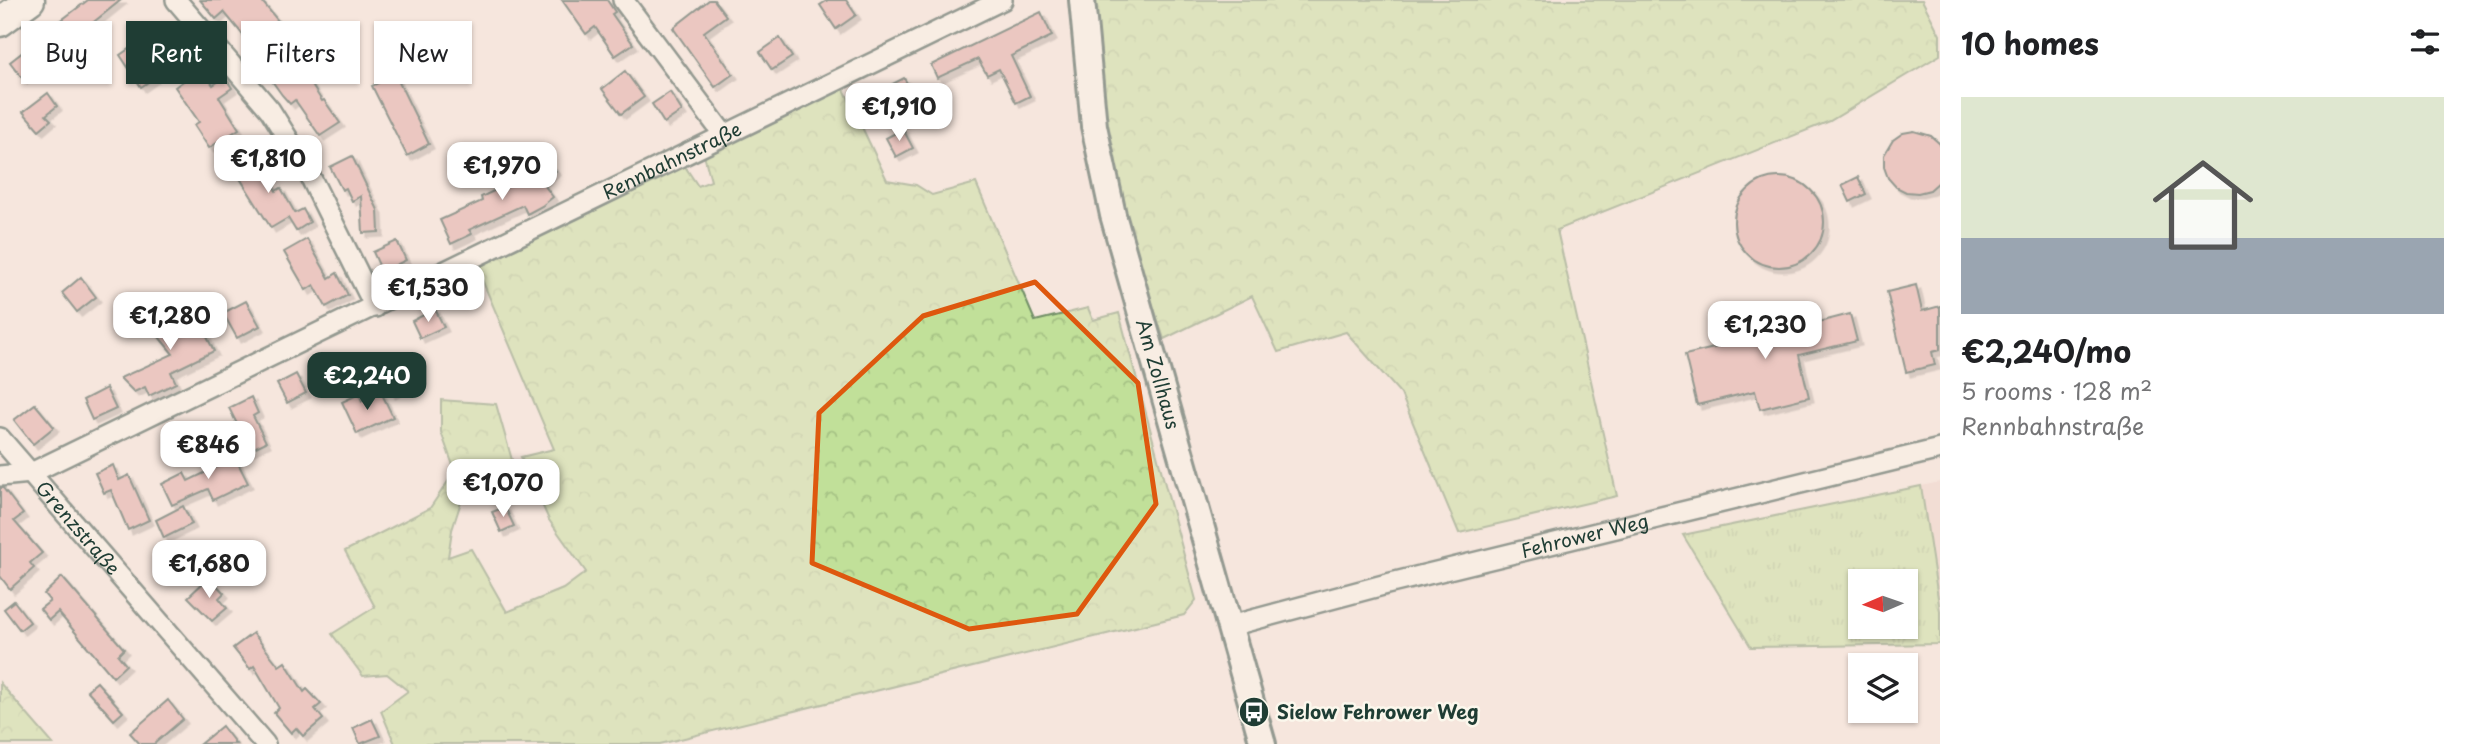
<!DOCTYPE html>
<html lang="en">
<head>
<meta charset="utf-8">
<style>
  :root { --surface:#fff; --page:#f2f2f2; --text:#202124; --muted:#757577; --accent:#1f3d34 }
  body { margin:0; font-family:"Playpen Sans",sans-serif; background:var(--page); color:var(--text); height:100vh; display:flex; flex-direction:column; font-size:26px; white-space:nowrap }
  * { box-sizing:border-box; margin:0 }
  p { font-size:23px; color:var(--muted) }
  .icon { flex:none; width:38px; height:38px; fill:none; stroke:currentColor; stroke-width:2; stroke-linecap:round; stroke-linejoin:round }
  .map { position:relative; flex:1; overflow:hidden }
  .drawer { display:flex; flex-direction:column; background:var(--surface); width:525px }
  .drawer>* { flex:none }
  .hud { position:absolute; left:21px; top:21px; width:665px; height:63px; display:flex; gap:14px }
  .needle { width:46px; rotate:268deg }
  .fabs { position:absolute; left:1848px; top:569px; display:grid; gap:14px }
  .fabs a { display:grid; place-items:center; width:70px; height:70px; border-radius:0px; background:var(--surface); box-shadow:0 2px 5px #0004; font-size:35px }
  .price { position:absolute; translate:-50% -60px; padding:0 16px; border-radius:14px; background:#fff; color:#222; font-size:23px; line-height:46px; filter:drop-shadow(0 2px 4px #0008) }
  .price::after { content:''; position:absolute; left:50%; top:42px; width:21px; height:16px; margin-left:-10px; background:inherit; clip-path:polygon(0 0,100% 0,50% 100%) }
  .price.selected { background:var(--accent); color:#fff }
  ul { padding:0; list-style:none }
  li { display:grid; align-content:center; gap:14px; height:371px; padding:0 21px }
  li span { display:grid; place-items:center; height:217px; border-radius:0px; color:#555 }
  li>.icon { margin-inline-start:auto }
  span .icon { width:126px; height:126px; fill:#fffc; stroke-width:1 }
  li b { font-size:30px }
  h2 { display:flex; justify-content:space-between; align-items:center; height:84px; padding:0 21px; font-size:30px }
  .chip { padding:0 24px; border-radius:0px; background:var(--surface); box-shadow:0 2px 5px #0004; font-size:24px; line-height:63px }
  .chip.selected { background:var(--accent); color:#fff }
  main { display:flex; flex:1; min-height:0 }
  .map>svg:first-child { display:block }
  .built { fill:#eed2ca }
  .grass { fill:url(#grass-tufts); stroke:#708e66; stroke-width:2; fill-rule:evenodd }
  .forest { fill:url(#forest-crowns); stroke:#708e66; stroke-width:2 }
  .building { fill:#dea39f; stroke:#1f3d34; stroke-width:2; filter:url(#shadow) }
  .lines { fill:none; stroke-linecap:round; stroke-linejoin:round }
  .minor-casing { stroke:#1f3d34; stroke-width:24 }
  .tertiary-casing { stroke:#1f3d34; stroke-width:30 }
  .secondary-casing { stroke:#1f3d34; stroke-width:33 }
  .minor { stroke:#fbf7ec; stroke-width:19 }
  .tertiary { stroke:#fbf7ec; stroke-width:24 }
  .secondary { stroke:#fbf7ec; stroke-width:28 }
  .marked { fill:none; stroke:#de580e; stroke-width:5; stroke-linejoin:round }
  .labels { text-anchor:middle; stroke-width:5; stroke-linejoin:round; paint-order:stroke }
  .street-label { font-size:19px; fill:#1f3d34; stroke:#fbf7ec }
  .poi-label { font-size:19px; font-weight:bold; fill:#1f3d34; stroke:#fbf7ec; text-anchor:start }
</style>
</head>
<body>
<main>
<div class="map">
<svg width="1940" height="744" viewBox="0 0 1940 744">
  <defs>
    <pattern id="grass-tufts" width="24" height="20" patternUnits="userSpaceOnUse" patternTransform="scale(1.75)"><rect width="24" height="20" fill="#c1e099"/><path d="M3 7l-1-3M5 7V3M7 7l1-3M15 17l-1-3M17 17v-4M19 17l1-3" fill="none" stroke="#a5c184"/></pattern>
    <pattern id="forest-crowns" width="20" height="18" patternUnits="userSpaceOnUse" patternTransform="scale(1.75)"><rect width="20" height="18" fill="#c1e099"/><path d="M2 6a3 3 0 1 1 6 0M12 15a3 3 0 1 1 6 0" fill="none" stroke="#a5c184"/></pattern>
    <filter id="shadow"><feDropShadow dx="4.5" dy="4.5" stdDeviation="0" flood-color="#0004"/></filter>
  </defs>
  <rect width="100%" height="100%" fill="#f5e6dd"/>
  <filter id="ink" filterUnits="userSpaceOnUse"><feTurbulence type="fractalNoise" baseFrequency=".0143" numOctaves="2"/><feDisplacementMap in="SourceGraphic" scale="14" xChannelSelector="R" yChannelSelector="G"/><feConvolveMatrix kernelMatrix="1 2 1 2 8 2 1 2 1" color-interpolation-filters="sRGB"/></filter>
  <g filter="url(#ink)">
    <path class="built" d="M 1940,482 L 1940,611 L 1921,486 Z"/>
    <path class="grass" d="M 1921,486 L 1940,611 L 1940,644 L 1751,647 L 1683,535 ZM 1860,581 L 1906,581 L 1906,626 L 1860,626 Z"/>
    <g class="forest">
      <path d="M 1092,0 L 1922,0 L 1940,35 L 1940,55 L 1830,121 L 1557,230 L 1617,496 L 1459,533 L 1401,394 L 1346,332 L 1278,352 L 1252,296 L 1164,339 L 1118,198 L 1098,82 Z"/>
      <path d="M 843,87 L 887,180 L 916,185 L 932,195 L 976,183 L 1035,321 L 1088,308 L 1093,320 L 1119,313 L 1196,600 L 1184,615 L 660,744 L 395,744 L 381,711 L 408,691 L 387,674 L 363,676 L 332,634 L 375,607 L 345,551 L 430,508 L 455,471 L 441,432 L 441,400 L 496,404 L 514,467 L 500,475 L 493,465 L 480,466 L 481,482 L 461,502 L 452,530 L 448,557 L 471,549 L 507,612 L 563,589 L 586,572 L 549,520 L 521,457 L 554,449 L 477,268 L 684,165 L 698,186 L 711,181 L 704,155 Z"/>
      <path d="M 0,683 L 53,744 L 0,744 Z"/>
    </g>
    <g class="building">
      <path d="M 88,0 L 121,0 L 23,79 L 10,62 L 37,41 L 40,45 L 63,27 L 59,22 Z"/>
      <path d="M 200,0 L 261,0 L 296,43 L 299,41 L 306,51 L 295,59 L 322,101 L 324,100 L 340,123 L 320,136 L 295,100 L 290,104 L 282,95 L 262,67 L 267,64 L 224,12 L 216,19 Z"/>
      <path d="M 562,0 L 607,0 L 615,12 L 612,14 L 633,44 L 615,56 L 595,27 L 586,34 Z"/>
      <path d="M 709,0 L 714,0 L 726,16 L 704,32 L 733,74 L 715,87 L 673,28 Z"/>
      <path d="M 828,0 L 846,0 L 856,15 L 836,29 L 820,5 Z"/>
      <path d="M 1041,12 L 1052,36 L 1011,56 L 1030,96 L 1016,103 L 999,69 L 987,75 L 978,59 L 937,78 L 931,65 Z"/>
      <path d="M 170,34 L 182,49 L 151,73 L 154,78 L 141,87 L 120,55 L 133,46 L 141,58 Z"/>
      <path d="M 780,38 L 792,57 L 772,70 L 760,52 Z"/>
      <path d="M 198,63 L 213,85 L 225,77 L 232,88 L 219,97 L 239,129 L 209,148 L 194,125 L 199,122 L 175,87 L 190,76 L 186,71 Z"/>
      <path d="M 625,71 L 644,97 L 621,114 L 602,89 Z"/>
      <path d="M 395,74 L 429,144 L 407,156 L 372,86 Z"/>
      <path d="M 904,78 L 914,95 L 911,97 L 917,109 L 899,119 L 883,89 Z"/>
      <path d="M 670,92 L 682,111 L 664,123 L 652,104 Z"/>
      <path d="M 48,93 L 57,106 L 46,115 L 51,120 L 39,130 L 23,112 Z"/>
      <path d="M 903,129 L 913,148 L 896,157 L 886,138 Z"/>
      <path d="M 1914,131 L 1931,136 L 1940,144 L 1940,181 L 1930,190 L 1918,193 L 1906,192 L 1896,187 L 1888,178 L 1884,167 L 1884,155 L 1893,140 L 1903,133 Z"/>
      <path d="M 254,154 L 276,191 L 281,188 L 295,213 L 303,209 L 310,222 L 296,231 L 288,218 L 271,228 L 233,167 Z"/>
      <path d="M 352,156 L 378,210 L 379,232 L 363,233 L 361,196 L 352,201 L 346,188 L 342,190 L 330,167 Z"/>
      <path d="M 544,158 L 556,171 L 542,182 L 553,197 L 542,206 L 527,214 L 523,205 L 469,230 L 472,234 L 451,244 L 440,220 L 482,201 L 481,197 L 502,187 L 503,190 Z"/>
      <path d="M 1858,177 L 1866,194 L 1850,202 L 1842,185 Z"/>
      <circle cx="1779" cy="222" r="45"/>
      <path d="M 307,239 L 329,278 L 337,273 L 348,295 L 326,307 L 314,285 L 306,290 L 284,252 Z"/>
      <path d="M 397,241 L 406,260 L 382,272 L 373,252 Z"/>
      <path d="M 81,277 L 96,297 L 77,312 L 62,293 Z"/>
      <path d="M 1916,285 L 1922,311 L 1940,306 L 1940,350 L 1932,352 L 1935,365 L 1906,372 L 1887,292 Z"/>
      <path d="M 246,301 L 260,326 L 237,338 L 223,313 Z"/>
      <path d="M 176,304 L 189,331 L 201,325 L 214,351 L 171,372 L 176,383 L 149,396 L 145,387 L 134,392 L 120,378 L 173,354 L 145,320 Z"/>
      <path d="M 435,309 L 444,327 L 420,338 L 412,321 Z"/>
      <path d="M 1850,314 L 1857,341 L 1799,355 L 1809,397 L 1760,409 L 1755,391 L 1697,405 L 1685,355 L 1743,341 L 1740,328 L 1790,316 L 1792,329 Z"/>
      <path d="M 406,358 L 416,382 L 391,394 L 380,370 Z"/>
      <path d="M 296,374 L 306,393 L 287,403 L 277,384 Z"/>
      <path d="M 106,388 L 116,409 L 92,420 L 83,400 Z"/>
      <path d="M 381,392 L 393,417 L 357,434 L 342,402 L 359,394 L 362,401 Z"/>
      <path d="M 251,397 L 258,413 L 253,416 L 266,442 L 250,450 L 229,408 Z"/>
      <path d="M 35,404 L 54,427 L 33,444 L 14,420 Z"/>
      <path d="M 232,451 L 248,483 L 213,500 L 208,489 L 172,505 L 162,484 L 184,473 L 188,481 L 221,465 L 217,458 Z"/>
      <path d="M 113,465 L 119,480 L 129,475 L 149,520 L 128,530 L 111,490 L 104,493 L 95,473 Z"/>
      <path d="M 0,488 L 3,488 L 23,514 L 14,521 L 42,553 L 30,563 L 34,568 L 10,589 L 0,576 Z"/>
      <path d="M 183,506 L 192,524 L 164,538 L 156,520 Z"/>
      <path d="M 505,507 L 514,526 L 501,532 L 492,512 Z"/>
      <path d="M 62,577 L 124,649 L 118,655 L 126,665 L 113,677 L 58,612 L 49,620 L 40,609 L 50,601 L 44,594 Z"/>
      <path d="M 211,579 L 224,593 L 219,598 L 227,608 L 212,621 L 188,597 L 204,582 L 206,584 Z"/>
      <path d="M 14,601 L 30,622 L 20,630 L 4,609 Z"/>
      <path d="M 253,633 L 279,666 L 285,662 L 304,692 L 307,689 L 321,704 L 315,709 L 323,719 L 303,736 L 296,728 L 291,733 L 274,713 L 279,708 L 254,666 L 250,669 L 233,648 Z"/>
      <path d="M 97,682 L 123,712 L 114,720 L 87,690 Z"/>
      <path d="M 168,700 L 183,719 L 154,744 L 140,744 L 130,733 Z"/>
      <path d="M 372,719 L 380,736 L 360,744 L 353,728 Z"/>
      <path d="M 222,726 L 236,744 L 200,744 Z"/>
    </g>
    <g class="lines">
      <g class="minor-casing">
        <g id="minor">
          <path d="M 176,0 L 270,110 L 305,166 L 375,307"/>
          <path d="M 623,0 L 724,135"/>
          <path id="s1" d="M 0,438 L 265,744"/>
          <path id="s2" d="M 0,476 L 31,473 L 1002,0"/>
          <path id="s3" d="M 1230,626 L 1387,584 L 1940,449"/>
        </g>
      </g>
      <g class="tertiary-casing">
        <g id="tertiary">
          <path id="s4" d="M 1082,0 L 1094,126 L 1113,215 L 1263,744"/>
        </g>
      </g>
      <g class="secondary-casing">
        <path id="secondary" d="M 0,22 L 30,0"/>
      </g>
      <use href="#minor" class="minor"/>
      <use href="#tertiary" class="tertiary"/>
      <use href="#secondary" class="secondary"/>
    </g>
  </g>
  <path d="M0 0H1940V744H0ZM 1035,282 L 1138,383 L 1156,504 L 1077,614 L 969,629 L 812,563 L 819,413 L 923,316 Z" fill="#f5e6dd" fill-opacity=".55" fill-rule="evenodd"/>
  <path class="marked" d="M 1035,282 L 1138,383 L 1156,504 L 1077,614 L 969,629 L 812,563 L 819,413 L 923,316 Z"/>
  <defs>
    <g id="bus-disc" transform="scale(1.575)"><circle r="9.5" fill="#1f3d34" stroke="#fbf7ec"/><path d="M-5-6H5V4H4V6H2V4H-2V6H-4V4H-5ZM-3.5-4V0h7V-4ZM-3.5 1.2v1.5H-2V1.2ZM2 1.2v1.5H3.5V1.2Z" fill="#fff"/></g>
  </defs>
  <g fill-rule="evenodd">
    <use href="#bus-disc" x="1254" y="712"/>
  </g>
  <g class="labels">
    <g class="street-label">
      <text dy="7" stroke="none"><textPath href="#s2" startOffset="744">Rennbahnstraße</textPath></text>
      <text dy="7" stroke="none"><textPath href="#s4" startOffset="383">Am Zollhaus</textPath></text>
      <text dy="7" stroke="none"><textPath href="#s1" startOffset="119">Grenzstraße</textPath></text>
      <text dy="7" stroke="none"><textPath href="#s3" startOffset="366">Fehrower Weg</textPath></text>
    </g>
    <g class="poi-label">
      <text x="1277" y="719">Sielow Fehrower Weg</text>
    </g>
  </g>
</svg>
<div class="fabs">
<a><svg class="needle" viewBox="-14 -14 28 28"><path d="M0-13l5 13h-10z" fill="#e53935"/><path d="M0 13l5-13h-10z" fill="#757577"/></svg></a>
<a><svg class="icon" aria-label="layers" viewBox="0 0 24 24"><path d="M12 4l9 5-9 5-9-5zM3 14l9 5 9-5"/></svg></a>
</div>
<b class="price" style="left:899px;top:143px">€1,910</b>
<b class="price" style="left:268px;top:195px">€1,810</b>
<b class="price" style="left:502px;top:202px">€1,970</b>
<b class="price" style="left:428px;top:324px">€1,530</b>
<b class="price" style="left:170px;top:352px">€1,280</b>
<b class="price" style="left:1765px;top:361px">€1,230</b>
<b class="price selected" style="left:367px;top:412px">€2,240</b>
<b class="price" style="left:208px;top:481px">€846</b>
<b class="price" style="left:503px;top:519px">€1,070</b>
<b class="price" style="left:209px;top:600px">€1,680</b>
<div class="hud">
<a class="chip">Buy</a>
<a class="chip selected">Rent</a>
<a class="chip">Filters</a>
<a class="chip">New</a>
</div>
</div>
<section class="drawer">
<h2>10 homes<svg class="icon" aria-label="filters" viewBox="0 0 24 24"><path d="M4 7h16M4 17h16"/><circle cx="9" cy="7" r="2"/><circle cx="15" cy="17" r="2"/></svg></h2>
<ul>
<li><span style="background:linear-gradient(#dfe7d0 65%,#9aa5b1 0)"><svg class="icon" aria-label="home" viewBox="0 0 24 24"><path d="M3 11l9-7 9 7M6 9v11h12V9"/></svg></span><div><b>€2,240/mo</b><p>5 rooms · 128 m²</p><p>Rennbahnstraße</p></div></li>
</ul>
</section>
</main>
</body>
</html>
